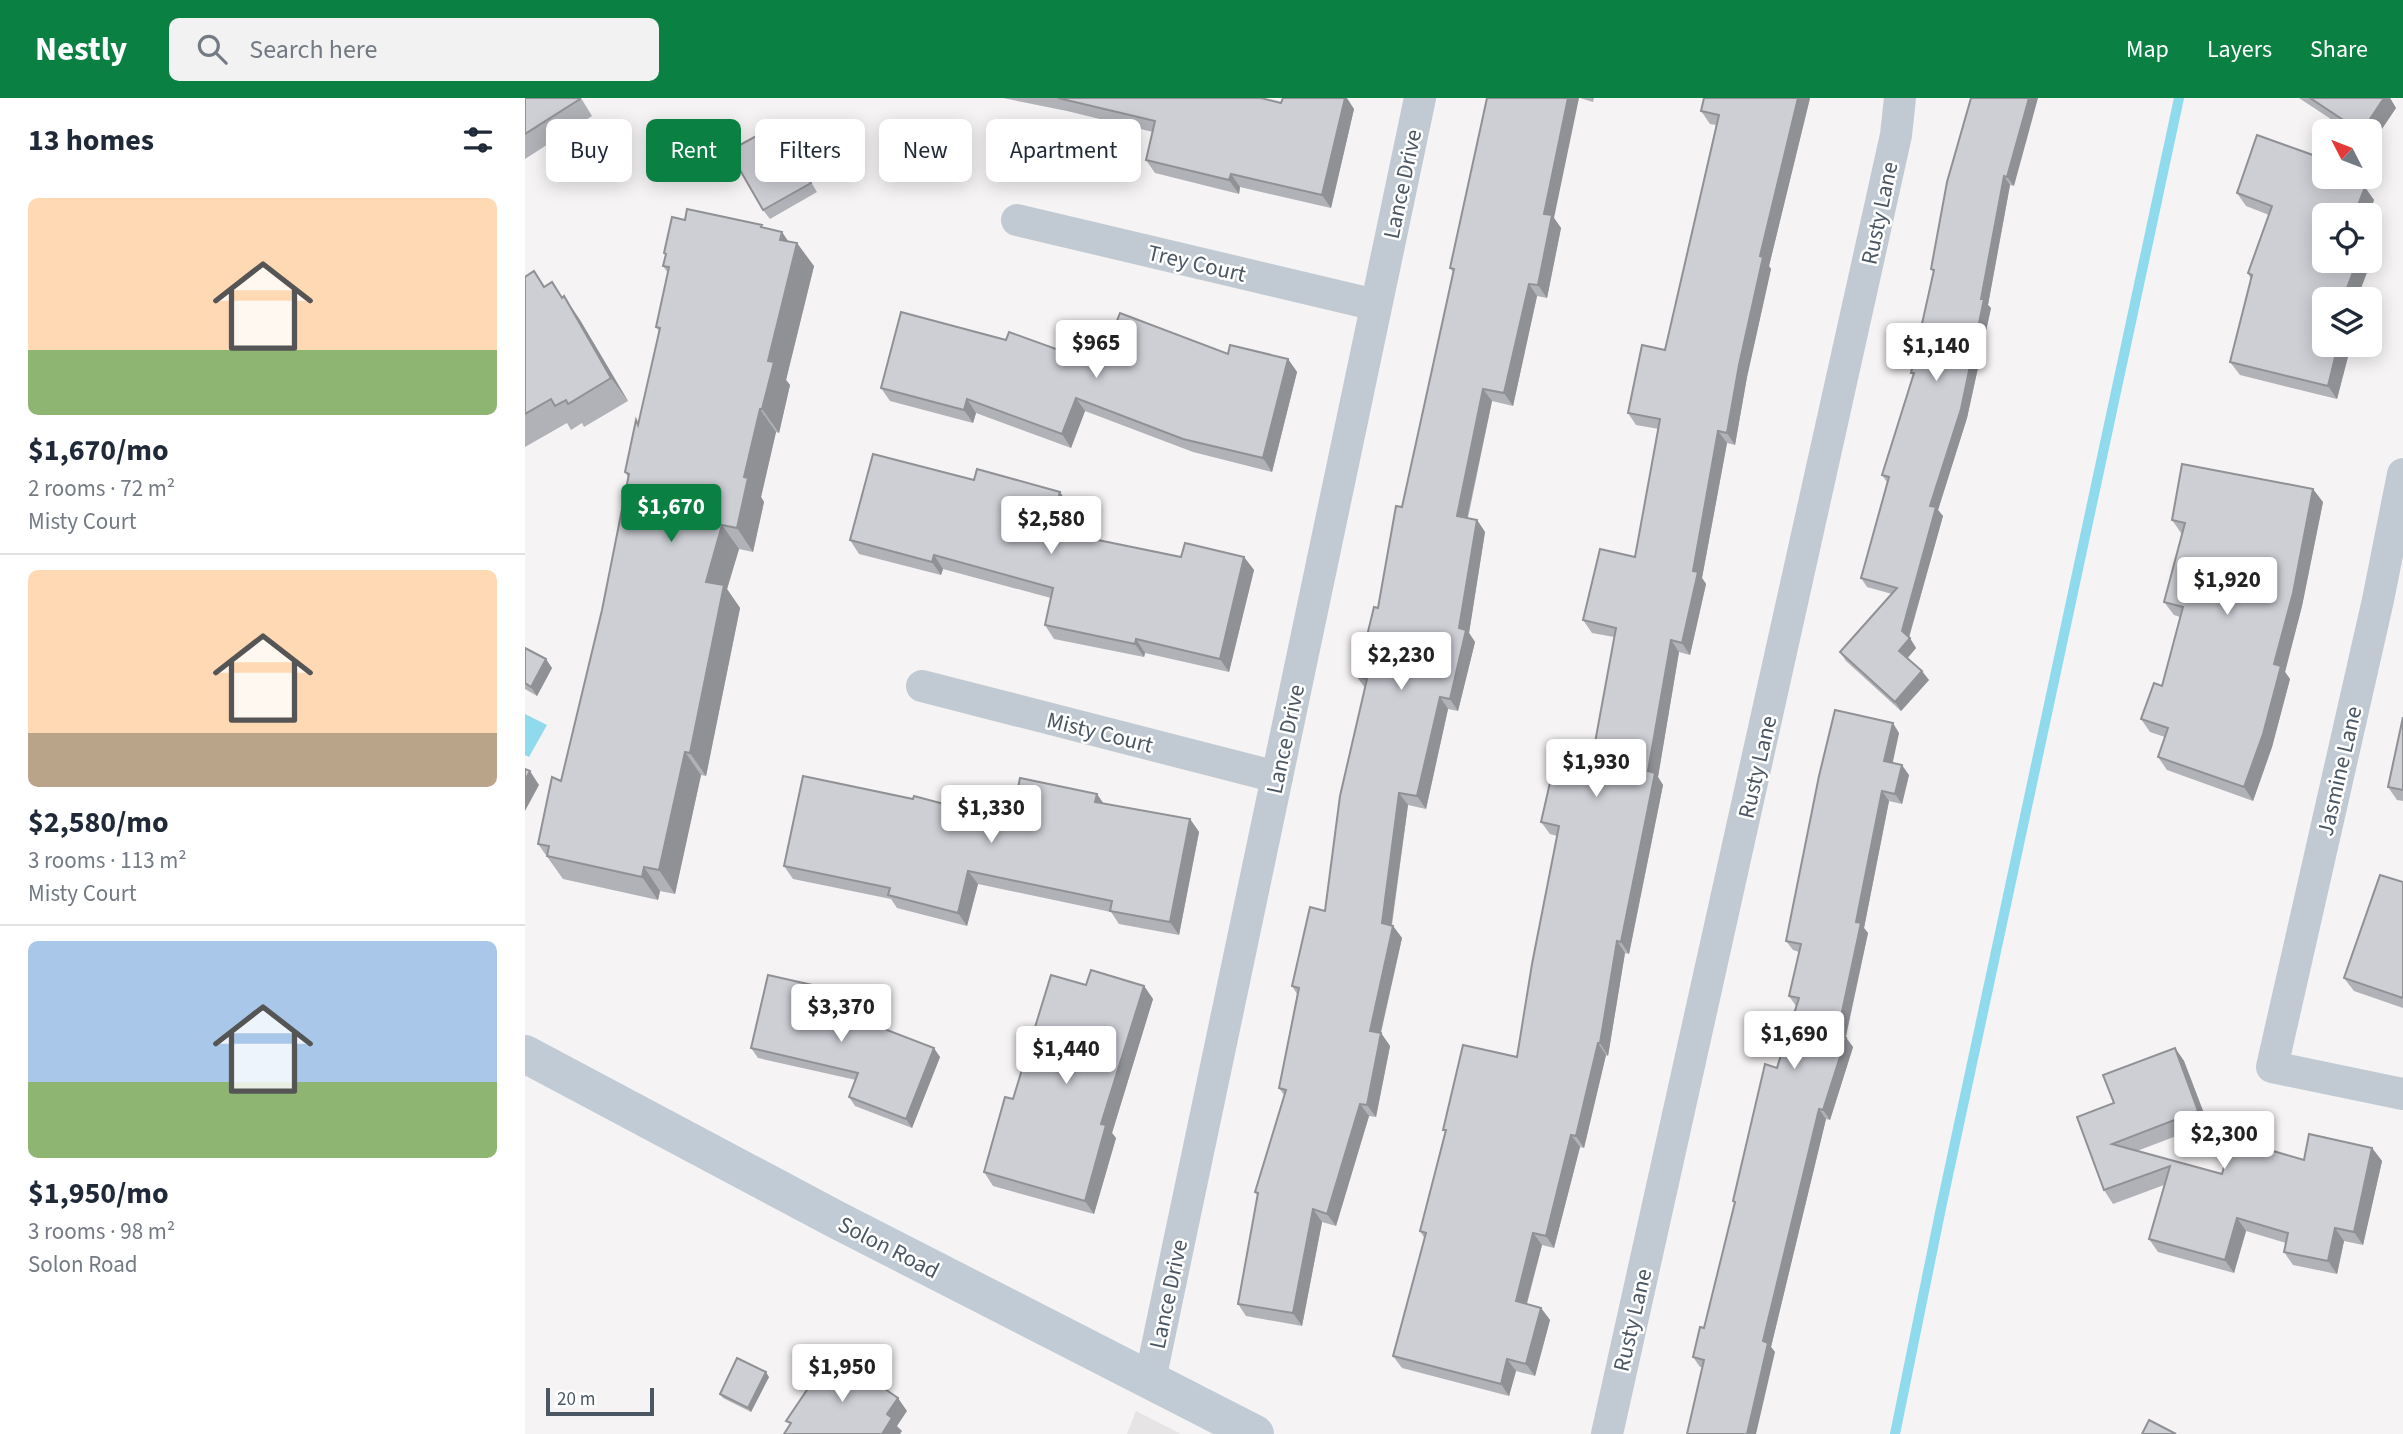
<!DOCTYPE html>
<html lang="en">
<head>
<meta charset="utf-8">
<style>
  :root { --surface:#fff; --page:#f2f2f3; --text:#1f2937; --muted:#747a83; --line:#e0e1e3; --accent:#0b8043 }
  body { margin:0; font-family:"Source Sans 3",sans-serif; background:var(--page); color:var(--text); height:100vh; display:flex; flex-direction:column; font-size:26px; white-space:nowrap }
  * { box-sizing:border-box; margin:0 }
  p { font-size:23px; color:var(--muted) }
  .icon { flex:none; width:38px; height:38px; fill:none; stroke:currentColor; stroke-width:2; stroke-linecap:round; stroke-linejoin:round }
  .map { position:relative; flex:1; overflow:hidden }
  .panel { display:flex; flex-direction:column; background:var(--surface); width:525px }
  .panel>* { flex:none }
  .top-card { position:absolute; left:21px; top:21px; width:665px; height:63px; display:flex; gap:14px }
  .needle { width:46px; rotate:312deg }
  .tools { position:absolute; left:1787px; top:21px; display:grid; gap:14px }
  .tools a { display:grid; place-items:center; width:70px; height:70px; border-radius:10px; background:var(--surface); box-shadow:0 4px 18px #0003; font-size:35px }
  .scale { position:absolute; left:21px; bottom:18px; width:108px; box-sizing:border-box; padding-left:7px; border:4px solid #4a5661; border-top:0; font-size:19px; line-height:24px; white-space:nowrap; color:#4a5661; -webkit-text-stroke:5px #fff; paint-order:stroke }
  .price { position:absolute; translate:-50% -60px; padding:0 16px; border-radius:7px; background:#fff; color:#222; font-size:23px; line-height:46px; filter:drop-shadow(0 2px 4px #0008) }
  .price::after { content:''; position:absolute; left:50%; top:42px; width:21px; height:16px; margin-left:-10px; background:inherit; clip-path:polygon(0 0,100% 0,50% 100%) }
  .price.active { background:var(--accent); color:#fff }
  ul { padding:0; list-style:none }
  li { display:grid; align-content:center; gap:14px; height:371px; padding:0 28px }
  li+li { border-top:2px solid var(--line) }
  li span { display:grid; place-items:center; height:217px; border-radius:10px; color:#555 }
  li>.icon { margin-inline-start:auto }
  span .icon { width:126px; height:126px; fill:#fffc; stroke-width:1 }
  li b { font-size:30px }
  h2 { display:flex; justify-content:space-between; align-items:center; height:84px; padding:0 28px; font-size:30px }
  .pill { padding:0 24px; border-radius:10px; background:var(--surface); box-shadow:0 4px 18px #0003; font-size:24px; line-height:63px }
  .pill.active { background:var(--accent); color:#fff }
  header { display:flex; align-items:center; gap:42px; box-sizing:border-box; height:98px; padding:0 35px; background:var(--accent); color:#fff }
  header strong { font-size:33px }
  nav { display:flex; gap:38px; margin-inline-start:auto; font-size:24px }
  .search { width:490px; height:63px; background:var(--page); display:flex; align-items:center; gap:18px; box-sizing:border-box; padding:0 24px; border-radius:10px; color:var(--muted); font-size:26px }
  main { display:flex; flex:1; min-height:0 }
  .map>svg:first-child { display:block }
  .education { fill:#e6e4e5 }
  .water { fill:#90daee }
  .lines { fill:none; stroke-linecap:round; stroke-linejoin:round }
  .stream { stroke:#90daee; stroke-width:10 }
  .minor { stroke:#c1cad2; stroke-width:32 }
  .secondary { stroke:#c1cbd6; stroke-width:38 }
  .wall { fill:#b0b2b7 }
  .shaded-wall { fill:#909195 }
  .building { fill:#cdcfd5; stroke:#909195; stroke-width:2 }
  .labels { text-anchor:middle; stroke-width:5; stroke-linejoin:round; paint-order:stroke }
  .street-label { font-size:23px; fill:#4a5661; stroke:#fff }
</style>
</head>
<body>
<header>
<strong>Nestly</strong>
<div class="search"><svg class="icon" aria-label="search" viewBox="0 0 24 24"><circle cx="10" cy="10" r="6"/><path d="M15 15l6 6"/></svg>Search here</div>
<nav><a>Map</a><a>Layers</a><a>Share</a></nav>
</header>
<main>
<section class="panel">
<h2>13 homes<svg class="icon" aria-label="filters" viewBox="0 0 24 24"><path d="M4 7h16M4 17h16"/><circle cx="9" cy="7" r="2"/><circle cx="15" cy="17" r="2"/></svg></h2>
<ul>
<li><span style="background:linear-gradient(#ffd9b3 70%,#8fb573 0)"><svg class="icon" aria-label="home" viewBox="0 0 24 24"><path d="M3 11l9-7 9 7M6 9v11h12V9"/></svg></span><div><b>$1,670/mo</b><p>2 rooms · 72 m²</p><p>Misty Court</p></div></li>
<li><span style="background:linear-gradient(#ffd9b3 75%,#b9a48a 0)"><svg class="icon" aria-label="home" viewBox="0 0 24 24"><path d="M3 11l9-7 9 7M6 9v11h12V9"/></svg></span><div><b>$2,580/mo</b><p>3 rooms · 113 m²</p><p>Misty Court</p></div></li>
<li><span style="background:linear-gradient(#a9c7e8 65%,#8fb573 0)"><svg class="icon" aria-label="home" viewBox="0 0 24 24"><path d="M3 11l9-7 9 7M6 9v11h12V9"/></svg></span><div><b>$1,950/mo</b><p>3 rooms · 98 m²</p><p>Solon Road</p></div></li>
</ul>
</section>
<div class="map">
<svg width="1878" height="1336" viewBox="0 0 1878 1336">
  <rect width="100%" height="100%" fill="#f5f3f3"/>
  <path class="education" d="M 611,1313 L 656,1336 L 602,1336 Z"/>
  <path class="water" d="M 0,616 L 22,627 L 4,659 L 0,657 Z"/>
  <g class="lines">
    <path class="stream" d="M 1370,1336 L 1416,1110 L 1654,0"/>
    <g class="minor">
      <path d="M 492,122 L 851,207"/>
      <path d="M 1878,376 L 1853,502 L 1747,969 L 1878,996"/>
      <path d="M 397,588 L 752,679"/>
      <path d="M 625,1282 L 895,0"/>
      <path d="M 1082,1336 L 1371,37 L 1375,0"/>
    </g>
    <path class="secondary" d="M 0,956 L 310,1121 L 730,1336"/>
  </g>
  <g class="wall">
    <path d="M 0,0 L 56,0 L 67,18 L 0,61 Z"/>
    <path d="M 478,0 L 736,0 L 756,5 L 829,11 L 806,110 L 715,89 L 714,96 L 630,75 L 621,62 L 628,34 L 542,13 Z"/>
    <path d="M 1055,0 L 1069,0 L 1068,4 Z"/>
    <path d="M 1285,0 L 1244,168 L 1246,171 L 1222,279 L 1210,347 L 1202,345 L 1177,480 L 1181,486 L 1165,557 L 1154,554 L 1133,679 L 1138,687 L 1104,856 L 1100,855 L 1083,958 L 1081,957 L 1059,1050 L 1055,1049 L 1029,1150 L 1017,1147 L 1002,1206 L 1016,1210 L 1025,1222 L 1010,1278 L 991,1273 L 984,1298 L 877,1270 L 868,1258 L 900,1141 L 895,1133 L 920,1034 L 918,1032 L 992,959 L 1032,738 L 1025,736 L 1016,724 L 1067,661 L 1089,539 L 1067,535 L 1058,522 L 1110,459 L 1134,331 L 1111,327 L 1103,315 L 1140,252 L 1191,27 L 1185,26 L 1176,13 Z"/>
    <path d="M 1446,0 L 1489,88 L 1485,87 L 1463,207 L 1466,210 L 1442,320 L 1413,412 L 1418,418 L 1384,540 L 1391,550 L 1382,560 L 1404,582 L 1376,613 L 1321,563 L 1315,554 L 1367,496 L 1342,489 L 1336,480 L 1362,384 L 1357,377 L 1388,277 L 1386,275 L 1408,174 L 1406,171 Z"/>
    <path d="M 1774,0 L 1865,0 L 1871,10 L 1846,47 L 1844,47 L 1844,33 L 1824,33 Z"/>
    <path d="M 240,46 L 251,66 L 269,56 L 292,94 L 245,121 L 238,112 Z"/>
    <path d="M 1799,79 L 1832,79 L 1836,84 L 1835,87 L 1849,102 L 1799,117 L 1852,148 L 1799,247 L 1826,247 L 1812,301 L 1715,277 L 1705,264 L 1726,181 L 1723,175 L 1744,117 L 1721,108 L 1712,95 Z"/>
    <path d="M 1029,120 L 1036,130 L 1022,200 L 1012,198 L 988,308 L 967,303 L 943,420 L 952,422 L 960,434 L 944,535 L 950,544 L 933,613 L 923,611 L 901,711 L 883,707 L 867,827 L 868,828 L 877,840 L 856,935 L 865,948 L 851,1019 L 844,1018 L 811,1128 L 797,1124 L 777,1228 L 721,1218 L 713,1206 L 733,1098 L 730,1094 L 759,997 L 754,990 L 772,896 L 767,888 L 800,813 L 840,590 L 832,579 L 853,510 L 877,409 L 928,174 L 925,170 Z"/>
    <path d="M 160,122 L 239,130 L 263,143 L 289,168 L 261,282 L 265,287 L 254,335 L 251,334 L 236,399 L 239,404 L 228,454 L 214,451 L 202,491 L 215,510 L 181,678 L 176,677 L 150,796 L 135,793 L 133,802 L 38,781 L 13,746 L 36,683 L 77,512 L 103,379 L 100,374 L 114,326 L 134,233 L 131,229 L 143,175 L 138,168 L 141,157 L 139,155 Z"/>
    <path d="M 0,179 L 20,189 L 38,199 L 55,222 L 103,303 L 59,329 L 57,325 L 46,332 L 42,325 L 0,349 Z"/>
    <path d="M 703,256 L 763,261 L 772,274 L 747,374 L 668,354 L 560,313 L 546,350 L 451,315 L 448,325 L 365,303 L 356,290 L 575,267 Z"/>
    <path d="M 1798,404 L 1777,508 L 1760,574 L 1765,581 L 1747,649 L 1728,703 L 1642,672 L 1633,659 L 1640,639 L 1625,634 L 1616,621 L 1637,588 L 1655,519 L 1649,517 L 1639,504 L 1657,436 L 1656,435 L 1647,422 Z"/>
    <path d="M 544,407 L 536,434 L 656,459 L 719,459 L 729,472 L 704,574 L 620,555 L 619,559 L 529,541 L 520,527 L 526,500 L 418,471 L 416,477 L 334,456 L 325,442 Z"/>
    <path d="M 0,550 L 27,570 L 12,598 L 0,591 Z"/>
    <path d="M 1878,619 L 1878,703 L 1872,702 L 1863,689 Z"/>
    <path d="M 1374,635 L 1367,665 L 1384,677 L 1377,706 L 1364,703 L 1339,830 L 1343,835 L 1321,939 L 1328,949 L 1305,1022 L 1301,1021 L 1246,1249 L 1250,1254 L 1178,1269 L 1175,1269 L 1168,1259 L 1179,1230 L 1210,1106 L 1208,1103 L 1271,908 L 1264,898 L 1274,854 L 1268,852 L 1261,843 Z"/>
    <path d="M 578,706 L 665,721 L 674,734 L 654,837 L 594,826 L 586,814 L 453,786 L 442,828 L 372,810 L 366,801 L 268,781 L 259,768 Z"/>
    <path d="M 1878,784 L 1878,910 L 1829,893 L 1819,880 Z"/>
    <path d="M 561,887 L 619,888 L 628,901 L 587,1035 L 591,1040 L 569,1116 L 468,1088 L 459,1074 L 488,1001 Z"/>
    <path d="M 321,902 L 318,915 L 415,959 L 387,1030 L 330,1008 L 324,999 L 331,982 L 233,960 L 226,950 Z"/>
    <path d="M 1650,950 L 1659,963 L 1683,1026 L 1612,1053 L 1697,1076 L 1847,1050 L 1857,1063 L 1838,1147 L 1819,1143 L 1812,1176 L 1768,1167 L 1759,1154 L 1761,1145 L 1721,1133 L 1709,1175 L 1633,1154 L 1624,1141 L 1639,1087 L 1588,1106 L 1579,1092 L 1589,1005 Z"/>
    <path d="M 244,1279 L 226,1314 L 198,1300 L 195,1296 Z"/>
  </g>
  <g class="shaded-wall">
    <path d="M 820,0 L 822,0 L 829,11 L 806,110 L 797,97 Z"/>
    <path d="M 1043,0 L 1054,0 L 1029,120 L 1036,130 L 1022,200 L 1013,187 L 1019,116 Z"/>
    <path d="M 1273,0 L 1285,0 L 1244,168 L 1246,171 L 1222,279 L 1210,347 L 1202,335 L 1214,267 L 1235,158 Z"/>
    <path d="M 1504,0 L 1513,0 L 1489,88 L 1482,79 Z"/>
    <path d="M 1859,0 L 1865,0 L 1871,10 L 1846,47 L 1844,46 L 1844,33 L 1837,33 Z"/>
    <path d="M 706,76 L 715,89 L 714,96 L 704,82 Z"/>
    <path d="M 1479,78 L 1485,87 L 1463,207 L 1466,210 L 1442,320 L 1413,412 L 1418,418 L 1383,542 L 1385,540 L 1391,550 L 1381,562 L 1374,553 L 1377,533 L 1405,408 L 1456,201 Z"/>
    <path d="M 1824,79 L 1832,79 L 1836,84 L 1831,96 L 1822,83 Z"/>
    <path d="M 1840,89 L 1849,102 L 1844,117 L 1829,117 Z"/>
    <path d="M 257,134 L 270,153 L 272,145 L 289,168 L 261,282 L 265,287 L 254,335 L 237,311 Z"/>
    <path d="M 1844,138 L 1852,148 L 1832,201 L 1818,201 L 1832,163 L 1844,163 Z"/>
    <path d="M 1004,186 L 1012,198 L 988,308 L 979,295 Z"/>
    <path d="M 39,198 L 55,222 L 103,303 L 86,280 Z"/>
    <path d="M 1813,247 L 1826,247 L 1812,301 L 1803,288 Z"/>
    <path d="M 763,261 L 772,274 L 747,374 L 738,360 Z"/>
    <path d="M 958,291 L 967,303 L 940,430 L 932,418 Z"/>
    <path d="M 551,300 L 560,313 L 546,350 L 537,336 Z"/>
    <path d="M 442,301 L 451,315 L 448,325 L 439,312 Z"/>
    <path d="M 235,311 L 251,334 L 236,399 L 239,404 L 228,454 L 212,430 L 219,379 Z"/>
    <path d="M 1193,333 L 1202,345 L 1177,480 L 1181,486 L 1165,557 L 1157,545 L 1168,473 Z"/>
    <path d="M 1788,391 L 1798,404 L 1777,508 L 1760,574 L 1765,581 L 1747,649 L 1728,703 L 1719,689 L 1749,566 Z"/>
    <path d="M 535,394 L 544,407 L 533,445 L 524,432 Z"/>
    <path d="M 952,422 L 960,434 L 944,535 L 950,544 L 933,613 L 925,601 L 934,530 Z"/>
    <path d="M 197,427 L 214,451 L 202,491 L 215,510 L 181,678 L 165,655 L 181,484 Z"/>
    <path d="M 409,457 L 418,471 L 416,477 L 407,464 Z"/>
    <path d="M 719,459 L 729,472 L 704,574 L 695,561 Z"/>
    <path d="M 611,541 L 620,555 L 619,559 L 610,546 Z"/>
    <path d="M 1146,542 L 1154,554 L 1133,679 L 1138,687 L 1104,856 L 1096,844 L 1123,673 Z"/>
    <path d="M 21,561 L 27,570 L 12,598 L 6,589 Z"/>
    <path d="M 1397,573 L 1404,582 L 1376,613 L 1370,604 Z"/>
    <path d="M 915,599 L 923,611 L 901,711 L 892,698 Z"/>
    <path d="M 1368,625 L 1374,635 L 1366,673 L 1359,663 Z"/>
    <path d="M 160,654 L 176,677 L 150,796 L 134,772 Z"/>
    <path d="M 1377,667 L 1384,677 L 1377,706 L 1370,696 Z"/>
    <path d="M 5,673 L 14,687 L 0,713 L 0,682 Z"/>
    <path d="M 1357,693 L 1364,703 L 1339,830 L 1343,835 L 1319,946 L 1321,940 L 1328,949 L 1305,1022 L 1298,1012 L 1312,937 L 1331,824 Z"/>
    <path d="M 874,695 L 883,707 L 865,837 L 857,825 Z"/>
    <path d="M 572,696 L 581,709 L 570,704 Z"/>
    <path d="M 665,721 L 674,734 L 654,837 L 645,824 Z"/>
    <path d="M 119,769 L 135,793 L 133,802 L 117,779 Z"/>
    <path d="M 443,773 L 453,786 L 442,828 L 433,815 Z"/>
    <path d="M 868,828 L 877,840 L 853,946 L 845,933 Z"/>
    <path d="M 1092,843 L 1100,855 L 1083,958 L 1075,945 Z"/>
    <path d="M 619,888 L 628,901 L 587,1035 L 591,1040 L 569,1116 L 560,1103 L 576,1026 Z"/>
    <path d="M 314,893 L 321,902 L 316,921 L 310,912 Z"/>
    <path d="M 856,935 L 865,948 L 851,1019 L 842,1007 Z"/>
    <path d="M 1073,945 L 1081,957 L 1059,1050 L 1051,1038 Z"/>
    <path d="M 409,950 L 415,959 L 387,1030 L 381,1021 Z"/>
    <path d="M 1650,950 L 1659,963 L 1683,1026 L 1673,1013 Z"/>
    <path d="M 835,1006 L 844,1018 L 811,1128 L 802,1116 Z"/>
    <path d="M 1294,1011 L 1301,1021 L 1246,1249 L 1250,1254 L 1231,1336 L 1222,1336 L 1238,1243 Z"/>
    <path d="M 1046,1037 L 1055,1049 L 1029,1150 L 1021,1138 Z"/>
    <path d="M 1847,1050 L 1857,1063 L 1838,1147 L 1829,1134 Z"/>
    <path d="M 788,1111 L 797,1124 L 777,1228 L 768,1215 Z"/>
    <path d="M 1712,1120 L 1721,1133 L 1709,1175 L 1700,1162 Z"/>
    <path d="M 1810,1130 L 1819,1143 L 1812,1176 L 1803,1163 Z"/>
    <path d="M 1008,1135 L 1017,1147 L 999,1215 L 991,1203 Z"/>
    <path d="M 1016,1210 L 1025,1222 L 1010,1278 L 1001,1266 Z"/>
    <path d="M 982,1261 L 991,1273 L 984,1298 L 976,1286 Z"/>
    <path d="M 241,1274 L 244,1279 L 226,1314 L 223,1310 Z"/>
    <path d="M 373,1300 L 382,1313 L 372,1328 L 377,1333 L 375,1336 L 357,1336 L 362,1316 Z"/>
  </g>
  <g class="building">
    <path d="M 0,0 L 55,0 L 55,1 L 0,36 Z"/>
    <path d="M 533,0 L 736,0 L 756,5 L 758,0 L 820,0 L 797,97 L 706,76 L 704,82 L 621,62 L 630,23 Z"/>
    <path d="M 962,0 L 1043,0 L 1019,116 L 1027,117 L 1013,187 L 1004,186 L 979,295 L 958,291 L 932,418 L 952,422 L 934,530 L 941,532 L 925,601 L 915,599 L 892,698 L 874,695 L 857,825 L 868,828 L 845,933 L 856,935 L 842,1007 L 835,1006 L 802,1116 L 788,1111 L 768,1215 L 713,1206 L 733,1095 L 730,1094 L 761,992 L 754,990 L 774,890 L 767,888 L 785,809 L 800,813 L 815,698 L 842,581 L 832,579 L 849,509 L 853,510 L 871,408 L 877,409 L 929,171 L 925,170 Z"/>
    <path d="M 1179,0 L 1273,0 L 1235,158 L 1238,159 L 1214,267 L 1202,335 L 1193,333 L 1168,473 L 1173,474 L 1157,545 L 1146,542 L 1123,673 L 1130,675 L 1096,844 L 1092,843 L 1075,945 L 1073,945 L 1051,1038 L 1046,1037 L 1021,1138 L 1008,1135 L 991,1203 L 1016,1210 L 1001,1266 L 982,1261 L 976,1286 L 868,1258 L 901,1135 L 895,1133 L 921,1032 L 918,1032 L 938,947 L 992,959 L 1007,866 L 1034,728 L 1016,724 L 1032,654 L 1067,661 L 1091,530 L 1058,522 L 1075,451 L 1110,459 L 1135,321 L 1103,315 L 1117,247 L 1140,252 L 1194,17 L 1176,13 Z"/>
    <path d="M 1446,0 L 1504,0 L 1482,79 L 1479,78 L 1456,201 L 1459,201 L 1436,311 L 1405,408 L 1411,409 L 1377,533 L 1385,540 L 1374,553 L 1397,573 L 1370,604 L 1315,554 L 1372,490 L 1336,480 L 1364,379 L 1357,377 L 1389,275 L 1386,275 L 1409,172 L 1406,171 L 1422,84 Z"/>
    <path d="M 1785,0 L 1859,0 L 1837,33 L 1835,33 Z"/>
    <path d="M 233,37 L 251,66 L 269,56 L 286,85 L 238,112 L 204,53 Z"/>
    <path d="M 1732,37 L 1799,61 L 1799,79 L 1824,79 L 1822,83 L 1840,89 L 1829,117 L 1799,117 L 1799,163 L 1832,163 L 1818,201 L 1799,201 L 1799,247 L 1813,247 L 1803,288 L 1705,264 L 1727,177 L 1723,175 L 1747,108 L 1712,95 Z"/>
    <path d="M 162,111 L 237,127 L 236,129 L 257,134 L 255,142 L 272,145 L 243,263 L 249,264 L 237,311 L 235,311 L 219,379 L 223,380 L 212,430 L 197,427 L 181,484 L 199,487 L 165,655 L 160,654 L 134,772 L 119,769 L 117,779 L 22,758 L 24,748 L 13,746 L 27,679 L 36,683 L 77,512 L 104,376 L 100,374 L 111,322 L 113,327 L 135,230 L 131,229 L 144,169 L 138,168 L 141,156 L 139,155 L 147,119 L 160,122 Z"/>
    <path d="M 9,173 L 19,189 L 27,184 L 37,200 L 39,198 L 86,280 L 43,306 L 41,302 L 30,308 L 26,301 L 0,316 L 0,179 Z"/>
    <path d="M 376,214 L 481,242 L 484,234 L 575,267 L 595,215 L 703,256 L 705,247 L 763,261 L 738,360 L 658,341 L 551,300 L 537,336 L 442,301 L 439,312 L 356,290 Z"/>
    <path d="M 348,356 L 449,382 L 452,371 L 535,394 L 524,432 L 656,459 L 660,445 L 719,459 L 695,561 L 611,541 L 610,546 L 520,527 L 528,490 L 409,457 L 407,464 L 325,442 Z"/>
    <path d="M 1657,366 L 1788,391 L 1768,495 L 1749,566 L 1756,568 L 1738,636 L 1719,689 L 1633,659 L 1643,630 L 1616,621 L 1629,585 L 1637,588 L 1658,509 L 1639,504 L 1660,425 L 1647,422 Z"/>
    <path d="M 0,550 L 21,561 L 6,589 L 0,585 Z"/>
    <path d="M 1310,612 L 1368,625 L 1359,663 L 1377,667 L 1370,696 L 1357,693 L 1331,824 L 1336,825 L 1312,937 L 1321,940 L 1298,1012 L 1294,1011 L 1238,1243 L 1243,1245 L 1222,1336 L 1162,1336 L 1179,1262 L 1168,1259 L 1175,1229 L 1179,1230 L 1210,1104 L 1208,1103 L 1240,966 L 1252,970 L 1274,900 L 1264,898 L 1276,846 L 1261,843 L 1294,678 Z"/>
    <path d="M 1878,619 L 1878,692 L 1863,689 Z"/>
    <path d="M 0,671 L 5,673 L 0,682 Z"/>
    <path d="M 278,678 L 388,701 L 389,698 L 486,724 L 495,680 L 572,696 L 570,704 L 665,721 L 645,824 L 585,813 L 587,803 L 443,773 L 433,815 L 363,797 L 365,790 L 259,768 Z"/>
    <path d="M 1855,777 L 1878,784 L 1878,900 L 1819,880 Z"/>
    <path d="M 566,872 L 619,888 L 576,1026 L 581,1027 L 560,1103 L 459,1074 L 480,999 L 488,1001 L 526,877 L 561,887 Z"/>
    <path d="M 243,877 L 314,893 L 310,912 L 409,950 L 381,1021 L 324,999 L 333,975 L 226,950 Z"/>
    <path d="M 1650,950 L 1673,1013 L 1587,1046 L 1697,1076 L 1707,1041 L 1779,1062 L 1784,1036 L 1847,1050 L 1829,1134 L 1810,1130 L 1803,1163 L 1759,1154 L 1763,1135 L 1712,1120 L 1700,1162 L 1624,1141 L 1645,1068 L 1579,1092 L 1552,1019 L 1589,1005 L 1578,977 Z"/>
    <path d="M 307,1255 L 373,1300 L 362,1316 L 367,1320 L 357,1336 L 259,1336 L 266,1325 L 261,1323 Z"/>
    <path d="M 212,1260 L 241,1274 L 223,1310 L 195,1296 Z"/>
    <path d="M 1624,1322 L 1651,1336 L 1617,1336 Z"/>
  </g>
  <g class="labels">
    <g class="street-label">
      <text transform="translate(877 86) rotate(-78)" y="8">Lance Drive</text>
      <text transform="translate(1354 115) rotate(-78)" y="8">Rusty Lane</text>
      <text transform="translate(672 165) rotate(13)" y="8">Trey Court</text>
      <text transform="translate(575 634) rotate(14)" y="8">Misty Court</text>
      <text transform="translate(760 641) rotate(-78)" y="8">Lance Drive</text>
      <text transform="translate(1232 669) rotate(-77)" y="8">Rusty Lane</text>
      <text transform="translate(1814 673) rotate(-77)" y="8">Jasmine Lane</text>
      <text transform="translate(364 1149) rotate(27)" y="8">Solon Road</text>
      <text transform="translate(643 1196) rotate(-78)" y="8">Lance Drive</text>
      <text transform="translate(1107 1222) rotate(-77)" y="8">Rusty Lane</text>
    </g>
  </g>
</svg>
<div class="tools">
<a><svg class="needle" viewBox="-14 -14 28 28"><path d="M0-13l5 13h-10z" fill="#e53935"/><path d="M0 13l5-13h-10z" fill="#747a83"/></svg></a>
<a><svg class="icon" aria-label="locate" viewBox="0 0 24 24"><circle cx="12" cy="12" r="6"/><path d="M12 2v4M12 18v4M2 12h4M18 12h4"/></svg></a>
<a><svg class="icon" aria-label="layers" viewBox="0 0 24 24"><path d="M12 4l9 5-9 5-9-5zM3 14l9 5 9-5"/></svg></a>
</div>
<div class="scale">20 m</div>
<b class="price" style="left:571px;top:282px">$965</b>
<b class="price" style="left:1411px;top:285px">$1,140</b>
<b class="price active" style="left:146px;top:446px">$1,670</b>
<b class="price" style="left:526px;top:458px">$2,580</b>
<b class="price" style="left:1702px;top:519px">$1,920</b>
<b class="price" style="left:876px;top:594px">$2,230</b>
<b class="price" style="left:1071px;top:701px">$1,930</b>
<b class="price" style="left:466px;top:747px">$1,330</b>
<b class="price" style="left:316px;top:946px">$3,370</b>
<b class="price" style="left:1269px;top:973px">$1,690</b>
<b class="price" style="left:541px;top:988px">$1,440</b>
<b class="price" style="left:1699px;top:1073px">$2,300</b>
<b class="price" style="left:317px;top:1306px">$1,950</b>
<div class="top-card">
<a class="pill">Buy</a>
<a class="pill active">Rent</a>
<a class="pill">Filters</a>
<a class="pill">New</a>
<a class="pill">Apartment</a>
</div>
</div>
</main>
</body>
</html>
